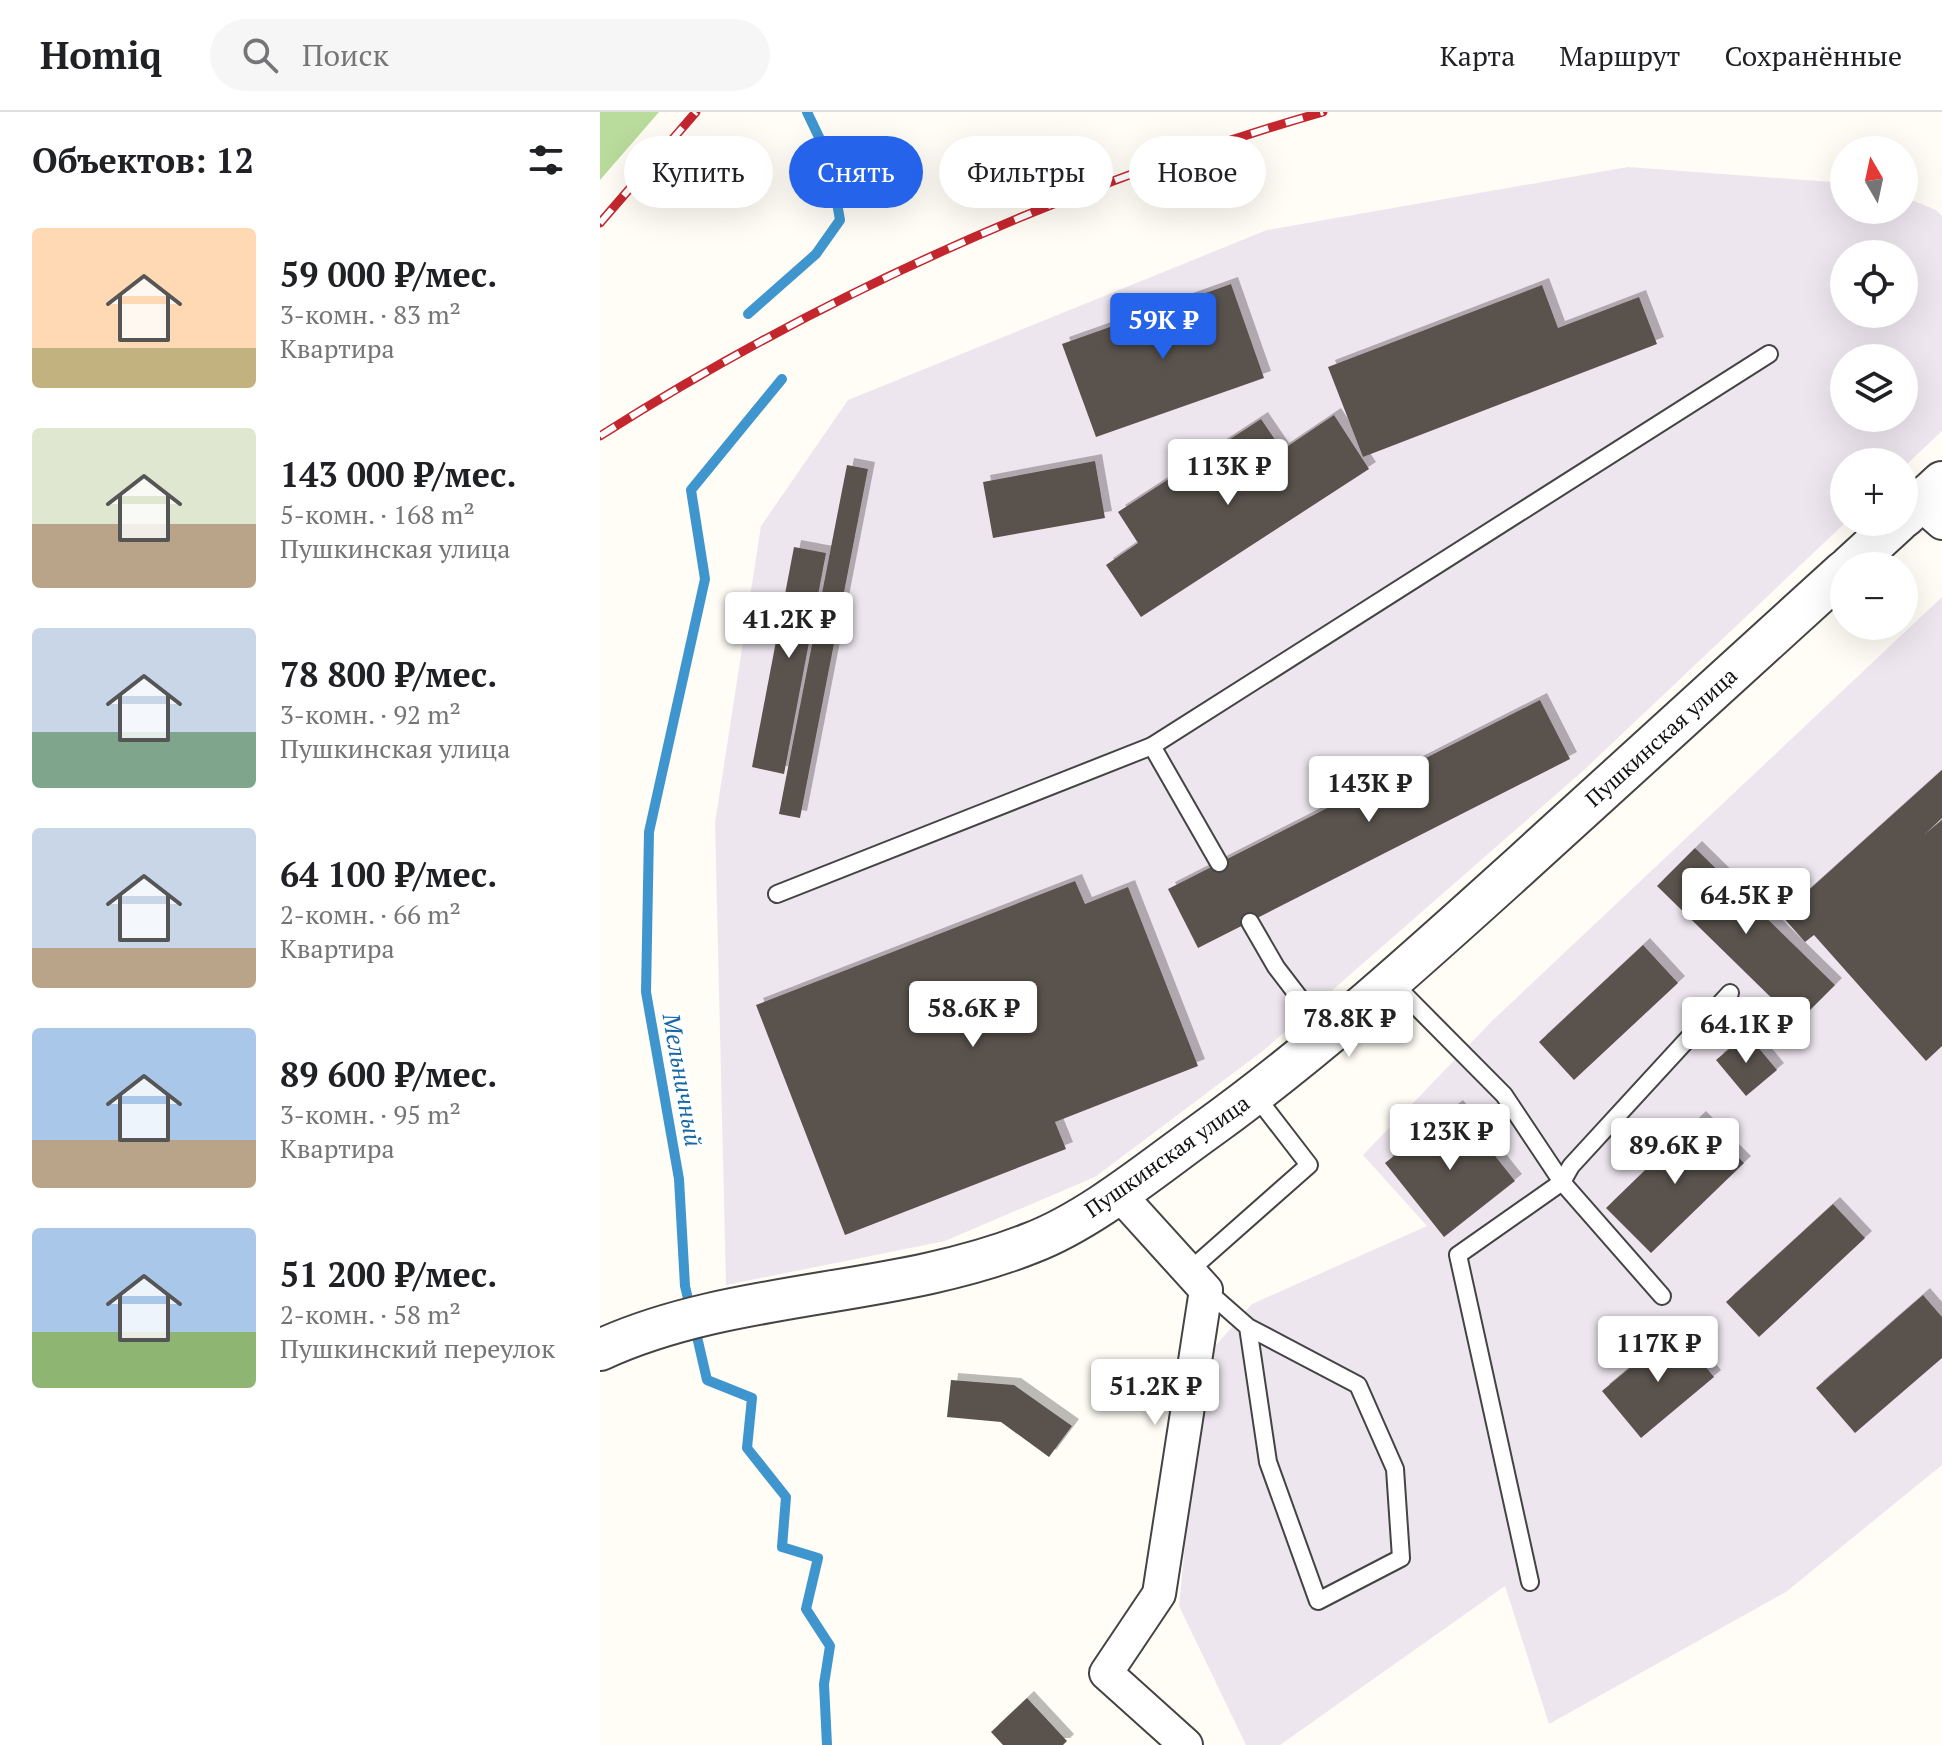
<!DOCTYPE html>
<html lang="ru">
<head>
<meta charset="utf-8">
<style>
  :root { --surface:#fff; --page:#f6f6f6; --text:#202124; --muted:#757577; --line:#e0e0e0; --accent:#2563eb }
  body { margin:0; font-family:"PT Serif",serif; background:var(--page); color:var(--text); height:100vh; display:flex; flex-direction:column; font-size:30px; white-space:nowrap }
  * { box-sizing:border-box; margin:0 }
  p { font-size:26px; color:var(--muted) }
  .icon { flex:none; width:44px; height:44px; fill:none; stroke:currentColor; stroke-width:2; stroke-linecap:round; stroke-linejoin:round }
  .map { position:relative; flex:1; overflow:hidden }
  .side { display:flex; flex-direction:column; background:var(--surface); width:600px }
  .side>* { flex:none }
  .top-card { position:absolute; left:24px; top:24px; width:760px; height:72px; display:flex; gap:16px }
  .needle { width:52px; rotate:351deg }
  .buttons { position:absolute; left:1230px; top:24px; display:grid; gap:16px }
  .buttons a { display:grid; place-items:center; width:88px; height:88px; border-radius:50%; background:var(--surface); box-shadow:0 8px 32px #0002; font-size:40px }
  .price { position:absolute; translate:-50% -68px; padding:0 18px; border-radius:8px; background:#fff; color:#222; font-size:26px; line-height:52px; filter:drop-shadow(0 2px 4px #0008) }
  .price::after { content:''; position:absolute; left:50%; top:48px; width:24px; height:18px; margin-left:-12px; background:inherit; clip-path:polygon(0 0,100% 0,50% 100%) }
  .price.current { background:var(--accent); color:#fff }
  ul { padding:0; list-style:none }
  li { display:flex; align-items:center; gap:24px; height:200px; padding:0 32px }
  li span { display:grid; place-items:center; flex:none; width:224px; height:160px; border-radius:8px; color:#555 }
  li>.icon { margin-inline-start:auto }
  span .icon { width:96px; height:96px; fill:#fffc; stroke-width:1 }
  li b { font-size:34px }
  h2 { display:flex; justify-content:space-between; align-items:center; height:96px; padding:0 32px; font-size:34px }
  .tag { padding:0 28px; border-radius:36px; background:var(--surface); box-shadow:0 8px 32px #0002; font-size:28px; line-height:72px }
  .tag.current { background:var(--accent); color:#fff }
  header { display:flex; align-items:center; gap:48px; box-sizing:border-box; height:112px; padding:0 40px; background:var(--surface); border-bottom:2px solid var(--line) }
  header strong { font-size:38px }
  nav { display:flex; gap:44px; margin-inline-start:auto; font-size:28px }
  .search { width:560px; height:72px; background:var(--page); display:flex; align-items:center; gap:20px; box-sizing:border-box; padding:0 28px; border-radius:44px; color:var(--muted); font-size:30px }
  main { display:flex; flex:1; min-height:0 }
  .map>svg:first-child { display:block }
  .industrial { fill:#eee6ef; fill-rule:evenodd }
  .forest { fill:#b9dc9c }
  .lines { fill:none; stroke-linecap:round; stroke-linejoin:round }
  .stream { stroke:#3f96cf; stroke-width:10 }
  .building { fill:#5a524d; filter:url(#shadow) }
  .service-casing { stroke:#444; stroke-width:20 }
  .minor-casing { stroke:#444; stroke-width:36 }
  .tertiary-casing { stroke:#444; stroke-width:44 }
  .service { stroke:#fff; stroke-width:16 }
  .minor { stroke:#fff; stroke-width:32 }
  .tertiary { stroke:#fff; stroke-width:40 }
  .rail-casing { stroke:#c4262e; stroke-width:9 }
  .rail { stroke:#fff; stroke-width:6; stroke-dasharray:18; stroke-linecap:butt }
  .labels { text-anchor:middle; stroke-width:8; stroke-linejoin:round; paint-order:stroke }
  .street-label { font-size:22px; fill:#111; stroke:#fff }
  .water-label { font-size:24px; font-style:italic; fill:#1768a6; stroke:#fff }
</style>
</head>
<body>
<header>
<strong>Homiq</strong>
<div class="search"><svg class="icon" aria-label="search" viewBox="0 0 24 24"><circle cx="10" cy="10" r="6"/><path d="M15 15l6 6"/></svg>Поиск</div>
<nav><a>Карта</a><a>Маршрут</a><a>Сохранённые</a></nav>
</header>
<main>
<section class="side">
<h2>Объектов: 12<svg class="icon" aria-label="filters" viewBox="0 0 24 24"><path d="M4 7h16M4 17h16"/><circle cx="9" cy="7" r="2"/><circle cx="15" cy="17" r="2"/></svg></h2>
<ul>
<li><span style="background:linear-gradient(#ffd9b3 75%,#c2b280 0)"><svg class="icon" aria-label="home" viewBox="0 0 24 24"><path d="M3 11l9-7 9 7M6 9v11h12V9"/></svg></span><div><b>59 000 ₽/мес.</b><p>3-комн. · 83 m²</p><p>Квартира</p></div></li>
<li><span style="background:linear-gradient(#dfe7d0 60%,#b9a48a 0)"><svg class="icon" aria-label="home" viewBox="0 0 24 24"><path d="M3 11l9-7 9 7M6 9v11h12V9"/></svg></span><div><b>143 000 ₽/мес.</b><p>5-комн. · 168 m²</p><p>Пушкинская улица</p></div></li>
<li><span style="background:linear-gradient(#c9d6e8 65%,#7fa58c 0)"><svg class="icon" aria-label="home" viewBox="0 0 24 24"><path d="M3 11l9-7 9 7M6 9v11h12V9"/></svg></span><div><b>78 800 ₽/мес.</b><p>3-комн. · 92 m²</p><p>Пушкинская улица</p></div></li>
<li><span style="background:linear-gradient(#c9d6e8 75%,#b9a48a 0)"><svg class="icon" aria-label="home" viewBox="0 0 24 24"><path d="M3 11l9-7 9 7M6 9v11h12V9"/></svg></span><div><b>64 100 ₽/мес.</b><p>2-комн. · 66 m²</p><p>Квартира</p></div></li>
<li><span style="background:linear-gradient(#a9c7e8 70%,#b9a48a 0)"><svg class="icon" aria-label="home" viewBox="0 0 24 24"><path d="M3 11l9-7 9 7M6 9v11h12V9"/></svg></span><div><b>89 600 ₽/мес.</b><p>3-комн. · 95 m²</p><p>Квартира</p></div></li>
<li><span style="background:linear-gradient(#a9c7e8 65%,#8fb573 0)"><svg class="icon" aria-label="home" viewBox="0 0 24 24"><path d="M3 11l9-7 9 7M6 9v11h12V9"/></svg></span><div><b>51 200 ₽/мес.</b><p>2-комн. · 58 m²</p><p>Пушкинский переулок</p></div></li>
</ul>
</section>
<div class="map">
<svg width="1342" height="1633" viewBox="0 0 1342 1633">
  <defs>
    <filter id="shadow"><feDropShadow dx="7" dy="-7" stdDeviation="0" flood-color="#0004"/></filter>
  </defs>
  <rect width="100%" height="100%" fill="#fffdf5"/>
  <g class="industrial">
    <path d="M 1028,55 L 1244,71 L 1244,98 L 1304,98 L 1304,85 L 1336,98 L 1342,104 L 1342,319 L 1304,355 L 1304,350 L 1244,350 L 1246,410 L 984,658 L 664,938 L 495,1065 L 345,1129 L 126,1173 L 115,711 L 161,414 L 248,288 L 667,118 ZM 1244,142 L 1304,142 L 1304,202 L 1244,202 ZM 1244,246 L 1304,246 L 1304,306 L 1244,306 Z"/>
    <path d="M 1342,485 L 1342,1353 L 1186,1480 L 949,1612 L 905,1474 L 680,1633 L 646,1633 L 579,1494 L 603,1248 L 652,1192 L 827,1114 L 763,1043 L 892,909 Z"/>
  </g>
  <path class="forest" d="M 0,0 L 59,0 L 0,68 Z"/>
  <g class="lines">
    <g class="stream">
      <path d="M 148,202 L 216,142 L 240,108 L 229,46 L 207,0"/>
      <path d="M 91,1200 L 85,1174 L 79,1067 L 46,880 L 49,720 L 105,467 L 91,378 L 182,267"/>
      <path d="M 95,1216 L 107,1268 L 152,1286 L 147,1336 L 186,1385 L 182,1435 L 218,1446 L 206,1497 L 230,1534 L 224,1572 L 227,1633"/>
    </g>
  </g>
  <g class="building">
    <path d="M 631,172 L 664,266 L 496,325 L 462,232 Z"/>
    <path d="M 942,173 L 958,216 L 1039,185 L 1057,232 L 763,345 L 728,255 Z"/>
    <path d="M 734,303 L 769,357 L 541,505 L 506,453 L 538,431 L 518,400 L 661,307 L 682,338 Z"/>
    <path d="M 495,349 L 505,406 L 393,426 L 383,370 Z"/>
    <path d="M 247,353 L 268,357 L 200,706 L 179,702 Z"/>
    <path d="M 194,435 L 226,441 L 184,662 L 152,655 Z"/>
    <path d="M 940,588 L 970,647 L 598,836 L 568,777 Z"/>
    <path d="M 1342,658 L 1342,706 L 1325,722 L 1342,708 L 1342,934 L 1326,949 L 1214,823 L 1205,830 L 1181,803 Z"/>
    <path d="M 1095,736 L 1235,873 L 1197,911 L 1057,774 Z"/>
    <path d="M 475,769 L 485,792 L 528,775 L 598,954 L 455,1010 L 466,1037 L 245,1123 L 156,893 Z"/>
    <path d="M 1043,833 L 1078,871 L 974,968 L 939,930 Z"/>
    <path d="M 1147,922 L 1177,958 L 1146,984 L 1116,948 Z"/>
    <path d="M 856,995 L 915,1069 L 844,1125 L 785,1051 Z"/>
    <path d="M 1099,1006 L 1144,1051 L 1051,1141 L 1006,1096 Z"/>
    <path d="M 1233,1092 L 1265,1126 L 1159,1225 L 1126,1190 Z"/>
    <path d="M 1323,1183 L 1342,1205 L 1342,1246 L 1255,1321 L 1216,1276 Z"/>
    <path d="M 1075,1218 L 1114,1265 L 1041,1326 L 1002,1279 Z"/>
    <path d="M 351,1268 L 414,1273 L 472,1314 L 449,1345 L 401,1310 L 347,1305 Z"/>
    <path d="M 427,1586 L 467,1629 L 463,1633 L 403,1633 L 391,1620 Z"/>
  </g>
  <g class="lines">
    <g class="service-casing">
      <g id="service">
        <path d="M 552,634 L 619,751"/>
        <path d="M 177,782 L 552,634 L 1169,242"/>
        <path d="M 650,810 L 676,855 L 728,923"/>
        <path d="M 792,870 L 904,983 L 962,1070 L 1062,1184"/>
        <path d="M 589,1159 L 709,1053 L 655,983"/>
        <path d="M 606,1178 L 648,1215 L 758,1273 L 795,1357 L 801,1446 L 718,1489 L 668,1350 L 648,1215"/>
        <path d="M 930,1470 L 858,1143 L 962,1070 L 971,1054 L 1130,881"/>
      </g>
    </g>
    <g class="minor-casing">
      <g id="minor">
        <path d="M 1319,391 L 1342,411"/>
        <path d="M 518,1081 L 606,1178 L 559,1482 L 506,1561 L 586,1633"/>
      </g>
    </g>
    <g class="tertiary-casing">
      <g id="tertiary">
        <path d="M 1304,405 L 1342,370"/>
        <path d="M 1250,454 L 1298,410"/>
        <path d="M 0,1238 C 132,1177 294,1186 431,1131 C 489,1109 552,1057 602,1021 C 715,940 817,847 920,754 C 1028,655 1136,557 1244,459"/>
      </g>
    </g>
    <use href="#service" class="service"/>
    <use href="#minor" class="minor"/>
    <use href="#tertiary" class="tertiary"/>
    <g class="rail-casing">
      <g id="rail">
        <path d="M 0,111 L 96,0"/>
        <path d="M 0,324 C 224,182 467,73 723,0"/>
      </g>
    </g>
    <use href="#rail" class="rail"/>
  </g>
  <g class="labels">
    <g class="street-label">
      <text transform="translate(1061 625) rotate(-42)" y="8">Пушкинская улица</text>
      <text transform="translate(567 1044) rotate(-35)" y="8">Пушкинская улица</text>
    </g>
    <g class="water-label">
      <text transform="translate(82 968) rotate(80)" y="8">Мельничный</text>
    </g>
  </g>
</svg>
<div class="buttons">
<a><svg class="needle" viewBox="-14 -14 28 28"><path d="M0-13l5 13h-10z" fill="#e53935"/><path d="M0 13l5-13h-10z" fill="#757577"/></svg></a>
<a><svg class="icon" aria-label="locate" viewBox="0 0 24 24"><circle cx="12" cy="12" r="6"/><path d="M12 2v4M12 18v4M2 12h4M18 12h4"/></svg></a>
<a><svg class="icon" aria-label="layers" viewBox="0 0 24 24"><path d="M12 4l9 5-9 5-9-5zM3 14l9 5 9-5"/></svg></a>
<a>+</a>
<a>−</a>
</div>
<b class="price current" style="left:563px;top:249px">59K ₽</b>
<b class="price" style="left:628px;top:395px">113K ₽</b>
<b class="price" style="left:189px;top:548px">41.2K ₽</b>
<b class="price" style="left:769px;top:712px">143K ₽</b>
<b class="price" style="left:1146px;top:824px">64.5K ₽</b>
<b class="price" style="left:373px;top:937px">58.6K ₽</b>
<b class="price" style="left:749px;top:947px">78.8K ₽</b>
<b class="price" style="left:1146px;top:953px">64.1K ₽</b>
<b class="price" style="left:850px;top:1060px">123K ₽</b>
<b class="price" style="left:1075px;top:1074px">89.6K ₽</b>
<b class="price" style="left:1058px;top:1272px">117K ₽</b>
<b class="price" style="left:555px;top:1315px">51.2K ₽</b>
<div class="top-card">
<a class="tag">Купить</a>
<a class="tag current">Снять</a>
<a class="tag">Фильтры</a>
<a class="tag">Новое</a>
</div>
</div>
</main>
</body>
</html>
